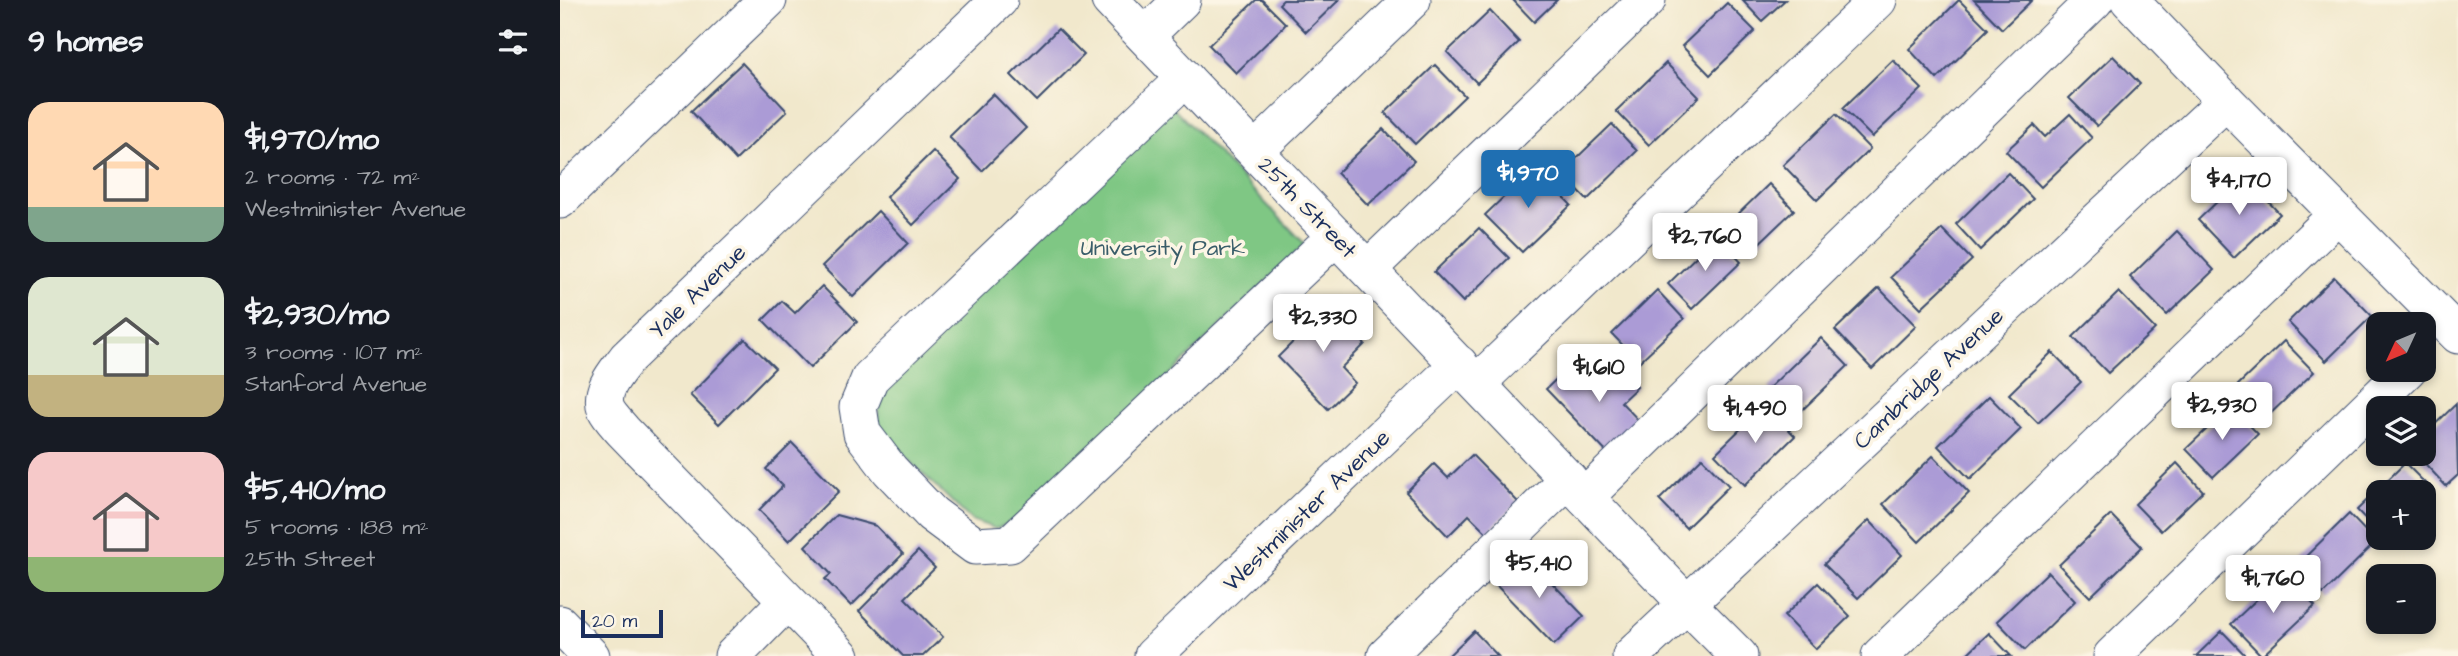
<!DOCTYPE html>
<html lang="en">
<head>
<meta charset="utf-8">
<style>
  :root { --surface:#171b24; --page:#242831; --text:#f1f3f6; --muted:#9ea1a6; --accent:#1f6fb2 }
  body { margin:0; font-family:"Architects Daughter",sans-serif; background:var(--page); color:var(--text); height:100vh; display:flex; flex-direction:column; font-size:26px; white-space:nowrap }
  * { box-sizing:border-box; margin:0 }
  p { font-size:23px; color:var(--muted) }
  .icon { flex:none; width:38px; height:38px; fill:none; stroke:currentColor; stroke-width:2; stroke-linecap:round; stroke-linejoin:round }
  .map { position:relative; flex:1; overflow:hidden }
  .details { display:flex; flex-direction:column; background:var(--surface); width:560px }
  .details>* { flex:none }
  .needle { width:46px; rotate:226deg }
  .fabs { position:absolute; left:1806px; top:312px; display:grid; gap:14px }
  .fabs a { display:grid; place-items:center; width:70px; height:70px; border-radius:14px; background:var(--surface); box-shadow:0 4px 10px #0003; font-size:35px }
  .scale { position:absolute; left:21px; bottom:18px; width:82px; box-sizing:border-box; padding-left:7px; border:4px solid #1b2f5e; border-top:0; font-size:19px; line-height:24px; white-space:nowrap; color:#1b2f5e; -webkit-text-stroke:5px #fcf5e5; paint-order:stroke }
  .price { position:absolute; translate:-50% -60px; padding:0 16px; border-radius:7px; background:#fff; color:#222; font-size:23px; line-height:46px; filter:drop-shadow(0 2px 4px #0008) }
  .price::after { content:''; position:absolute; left:50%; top:42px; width:21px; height:16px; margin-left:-10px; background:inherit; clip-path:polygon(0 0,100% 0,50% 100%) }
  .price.on { background:var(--accent); color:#fff }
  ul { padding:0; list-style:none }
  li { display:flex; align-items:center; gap:21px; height:175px; padding:0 28px }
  li span { display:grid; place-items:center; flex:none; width:196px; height:140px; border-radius:21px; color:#555 }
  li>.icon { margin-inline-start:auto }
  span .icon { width:84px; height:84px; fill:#fffc; stroke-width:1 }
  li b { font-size:30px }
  h2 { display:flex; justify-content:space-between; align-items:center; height:84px; padding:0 28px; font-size:30px }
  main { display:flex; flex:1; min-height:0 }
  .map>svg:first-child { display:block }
  .green { fill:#7fc784; stroke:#4d7b71; stroke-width:2 }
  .building { fill:#ab9bd6 }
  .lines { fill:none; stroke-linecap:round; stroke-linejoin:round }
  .minor-casing { stroke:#3b4b6e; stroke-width:39 }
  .minor { stroke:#fff; stroke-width:37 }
  .labels { text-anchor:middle; stroke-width:7; stroke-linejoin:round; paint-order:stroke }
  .street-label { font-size:23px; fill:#1b2f5e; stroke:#fcf5e5 }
  .park-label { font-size:23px; fill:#395d69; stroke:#fcf5e5 }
</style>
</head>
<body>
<main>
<section class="details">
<h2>9 homes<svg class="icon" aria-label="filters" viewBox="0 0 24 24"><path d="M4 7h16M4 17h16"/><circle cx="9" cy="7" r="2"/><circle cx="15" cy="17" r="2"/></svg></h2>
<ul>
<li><span style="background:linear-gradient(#ffd9b3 75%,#7fa58c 0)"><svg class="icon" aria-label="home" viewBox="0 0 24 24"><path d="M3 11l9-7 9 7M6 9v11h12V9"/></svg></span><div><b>$1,970/mo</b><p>2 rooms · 72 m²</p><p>Westminister Avenue</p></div></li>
<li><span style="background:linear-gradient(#dfe7d0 70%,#c2b280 0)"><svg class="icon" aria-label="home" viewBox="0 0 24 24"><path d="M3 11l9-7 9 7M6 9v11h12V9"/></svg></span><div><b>$2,930/mo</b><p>3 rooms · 107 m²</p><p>Stanford Avenue</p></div></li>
<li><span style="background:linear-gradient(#f6c9c9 75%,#8fb573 0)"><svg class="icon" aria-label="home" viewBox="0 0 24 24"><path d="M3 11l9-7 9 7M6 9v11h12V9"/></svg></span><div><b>$5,410/mo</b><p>5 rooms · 188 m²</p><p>25th Street</p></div></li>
</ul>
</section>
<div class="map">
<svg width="1898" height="656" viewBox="0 0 1898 656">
  <rect width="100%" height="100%" fill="#fcf5e5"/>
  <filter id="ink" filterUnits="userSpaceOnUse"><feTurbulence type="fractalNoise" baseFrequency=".0143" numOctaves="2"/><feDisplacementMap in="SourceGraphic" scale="14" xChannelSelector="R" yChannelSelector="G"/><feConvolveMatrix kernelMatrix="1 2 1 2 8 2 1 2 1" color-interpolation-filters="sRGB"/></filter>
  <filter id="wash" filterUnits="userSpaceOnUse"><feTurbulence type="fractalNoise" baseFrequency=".00686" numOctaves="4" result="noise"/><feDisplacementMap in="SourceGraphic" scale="28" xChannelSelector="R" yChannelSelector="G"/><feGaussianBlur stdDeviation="1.57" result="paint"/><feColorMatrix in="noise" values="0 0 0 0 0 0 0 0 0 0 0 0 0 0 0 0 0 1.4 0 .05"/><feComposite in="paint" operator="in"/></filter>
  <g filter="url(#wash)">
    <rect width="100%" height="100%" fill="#f1e8cc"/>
    <path class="green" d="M 610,104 L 745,244 L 465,515 L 436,529 L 411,520 L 319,432 L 318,410 L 321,388 Z"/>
    <g id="blocks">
      <g class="building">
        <path d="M 696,0 L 702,0 L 726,24 L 676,73 L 649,45 Z"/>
        <path d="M 723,0 L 779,0 L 746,32 L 719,4 Z"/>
        <path d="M 953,0 L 997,0 L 974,22 Z"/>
        <path d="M 1182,0 L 1225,0 L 1202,21 Z"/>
        <path d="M 1399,0 L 1428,29 L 1377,79 L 1349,49 Z"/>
        <path d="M 1414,0 L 1472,0 L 1442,29 Z"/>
        <path d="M 1167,3 L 1195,31 L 1150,75 L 1122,46 Z"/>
        <path d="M 930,11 L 959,42 L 917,83 L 887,52 Z"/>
        <path d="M 498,29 L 524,55 L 477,101 L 451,75 Z"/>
        <path d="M 1553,56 L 1580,84 L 1537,126 L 1509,98 Z"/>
        <path d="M 1333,60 L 1362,89 L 1312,137 L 1283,108 Z"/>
        <path d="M 182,63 L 227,111 L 176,160 L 131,111 Z"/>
        <path d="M 1106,63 L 1139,97 L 1089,145 L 1056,111 Z"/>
        <path d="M 875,65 L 905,96 L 855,144 L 825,113 Z"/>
        <path d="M 433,94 L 466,128 L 422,171 L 389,137 Z"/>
        <path d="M 1276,114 L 1310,149 L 1257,200 L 1223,165 Z"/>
        <path d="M 1510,114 L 1532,138 L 1481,187 L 1446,151 L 1474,125 L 1485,137 Z"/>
        <path d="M 1052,124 L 1077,151 L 1027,200 L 1001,173 Z"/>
        <path d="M 823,129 L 854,161 L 808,205 L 777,173 Z"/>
        <path d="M 373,151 L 400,179 L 353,225 L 326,197 Z"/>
        <path d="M 975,167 L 1011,205 L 962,252 L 925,215 Z"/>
        <path d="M 1448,173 L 1473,199 L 1420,250 L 1396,224 Z"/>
        <path d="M 1684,176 L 1720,214 L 1674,258 L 1638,220 Z"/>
        <path d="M 1209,184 L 1234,210 L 1192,250 L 1168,224 Z"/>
        <path d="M 318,211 L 348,243 L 293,297 L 262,266 Z"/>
        <path d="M 919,228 L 949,258 L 903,302 L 874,272 Z"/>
        <path d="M 1382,229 L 1412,260 L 1361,308 L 1331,277 Z"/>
        <path d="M 1617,231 L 1654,270 L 1607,315 L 1570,277 Z"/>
        <path d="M 1157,236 L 1181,262 L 1132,309 L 1108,284 Z"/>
        <path d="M 1774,277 L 1812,316 L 1766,361 L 1728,322 Z"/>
        <path d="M 262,286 L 297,322 L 250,368 L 203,320 L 222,301 L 235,313 Z"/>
        <path d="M 1319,288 L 1356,326 L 1312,369 L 1275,330 Z"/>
        <path d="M 1097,290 L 1124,319 L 1079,362 L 1052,334 Z"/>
        <path d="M 1559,292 L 1595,329 L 1548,373 L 1513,337 Z"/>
        <path d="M 761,299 L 805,344 L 781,368 L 795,383 L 768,409 L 718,357 L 741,334 L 733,326 Z"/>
        <path d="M 1261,338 L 1288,366 L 1236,416 L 1209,388 Z"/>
        <path d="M 185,339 L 215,368 L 159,424 L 130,395 Z"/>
        <path d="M 1724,341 L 1754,372 L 1707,417 L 1677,386 Z"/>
        <path d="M 1492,352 L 1521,382 L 1478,423 L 1449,394 Z"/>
        <path d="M 1050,358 L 1077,387 L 1061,402 L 1085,427 L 1052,458 L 986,389 L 1013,363 L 1028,378 Z"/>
        <path d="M 1429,396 L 1461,429 L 1410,479 L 1378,446 Z"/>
        <path d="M 1896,404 L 1898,475 L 1886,486 L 1855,453 L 1864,453 L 1864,435 Z"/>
        <path d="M 1205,405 L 1235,436 L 1185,485 L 1155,454 Z"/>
        <path d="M 1671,406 L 1698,434 L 1653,477 L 1626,449 Z"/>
        <path d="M 232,443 L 279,491 L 229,541 L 199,510 L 223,486 L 206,469 Z"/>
        <path d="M 912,455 L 958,502 L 927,533 L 909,515 L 888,536 L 846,492 L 874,464 L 888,478 Z"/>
        <path d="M 1373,456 L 1409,493 L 1359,542 L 1323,504 Z"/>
        <path d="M 1142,458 L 1169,486 L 1126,528 L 1099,500 Z"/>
        <path d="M 1617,463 L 1643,491 L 1601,531 L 1575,504 Z"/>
        <path d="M 1845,463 L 1868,486 L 1863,492 L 1818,492 L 1818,532 L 1797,510 Z"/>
        <path d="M 1789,514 L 1816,542 L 1763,594 L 1736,566 Z"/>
        <path d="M 276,515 L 316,526 L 343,554 L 291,606 L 265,579 L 271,574 L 245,546 Z"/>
        <path d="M 1551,515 L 1582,547 L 1530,597 L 1499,565 Z"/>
        <path d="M 1309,520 L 1342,555 L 1298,598 L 1264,564 Z"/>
        <path d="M 358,551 L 375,568 L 345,598 L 383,637 L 363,656 L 343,656 L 299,611 Z"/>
        <path d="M 965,555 L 1024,616 L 994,645 L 935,584 Z"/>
        <path d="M 1488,572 L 1515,601 L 1465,650 L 1437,621 Z"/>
        <path d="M 1723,574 L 1755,606 L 1702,656 L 1671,624 Z"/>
        <path d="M 1258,583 L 1290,616 L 1256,649 L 1224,616 Z"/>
        <path d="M 914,631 L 938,656 L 888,656 Z"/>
        <path d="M 1662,631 L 1686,656 L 1636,656 Z"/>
        <path d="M 1429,633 L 1451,656 L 1405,656 Z"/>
      </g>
    </g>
  </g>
  <g filter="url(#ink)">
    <use href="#blocks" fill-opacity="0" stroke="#3b4b6e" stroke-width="2"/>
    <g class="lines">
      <g class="minor-casing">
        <g id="minor">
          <path d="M 550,0 L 1127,604 L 1179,656"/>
          <path d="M 1569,0 L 1666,101 L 1898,335"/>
          <path d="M 585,36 L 622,0"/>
          <path d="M 625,78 L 310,378 L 298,407 L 302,433 L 330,470 L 372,514 L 415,546 L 450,544 L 776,236"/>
          <path d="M 695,151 L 852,0"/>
          <path d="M 0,200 L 208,0"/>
          <path d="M 808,269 L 1087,0"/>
          <path d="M 917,383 L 1318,0"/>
          <path d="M 1025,497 L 1535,0"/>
          <path d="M 0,624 L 31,656"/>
          <path d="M 173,656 L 227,601"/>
          <path d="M 281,656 L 63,431 C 58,425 49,416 46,409 C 39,390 57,372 67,358 L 439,0"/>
          <path d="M 593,656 L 899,364"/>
          <path d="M 826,656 L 1008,479"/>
          <path d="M 1071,656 L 1666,101"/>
          <path d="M 1320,656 L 1778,214"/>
          <path d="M 1552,656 L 1848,369"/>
        </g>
      </g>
      <use href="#minor" class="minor"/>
    </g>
  </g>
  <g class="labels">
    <g class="street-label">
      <text transform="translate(748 207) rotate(46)" y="8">25th Street</text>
      <text transform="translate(137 291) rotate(-44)" y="8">Yale Avenue</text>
      <text transform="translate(1368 378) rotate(-43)" y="8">Cambridge Avenue</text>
      <text transform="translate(746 510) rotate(-44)" y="8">Westminister Avenue</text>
    </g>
    <g class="park-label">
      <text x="603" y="255">University Park</text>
    </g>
  </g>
</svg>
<div class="fabs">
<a><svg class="needle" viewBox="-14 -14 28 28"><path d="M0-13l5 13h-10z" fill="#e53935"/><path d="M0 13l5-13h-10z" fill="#9ea1a6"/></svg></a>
<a><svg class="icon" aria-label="layers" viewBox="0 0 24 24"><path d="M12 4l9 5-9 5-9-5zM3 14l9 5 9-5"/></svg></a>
<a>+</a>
<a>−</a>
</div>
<div class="scale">20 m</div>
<b class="price on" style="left:968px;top:210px">$1,970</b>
<b class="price" style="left:1679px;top:217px">$4,170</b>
<b class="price" style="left:1145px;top:273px">$2,760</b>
<b class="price" style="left:763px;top:354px">$2,330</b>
<b class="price" style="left:1039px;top:404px">$1,610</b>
<b class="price" style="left:1662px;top:442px">$2,930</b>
<b class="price" style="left:1195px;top:445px">$1,490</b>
<b class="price" style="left:979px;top:600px">$5,410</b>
<b class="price" style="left:1713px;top:615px">$1,760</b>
</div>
</main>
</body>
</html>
